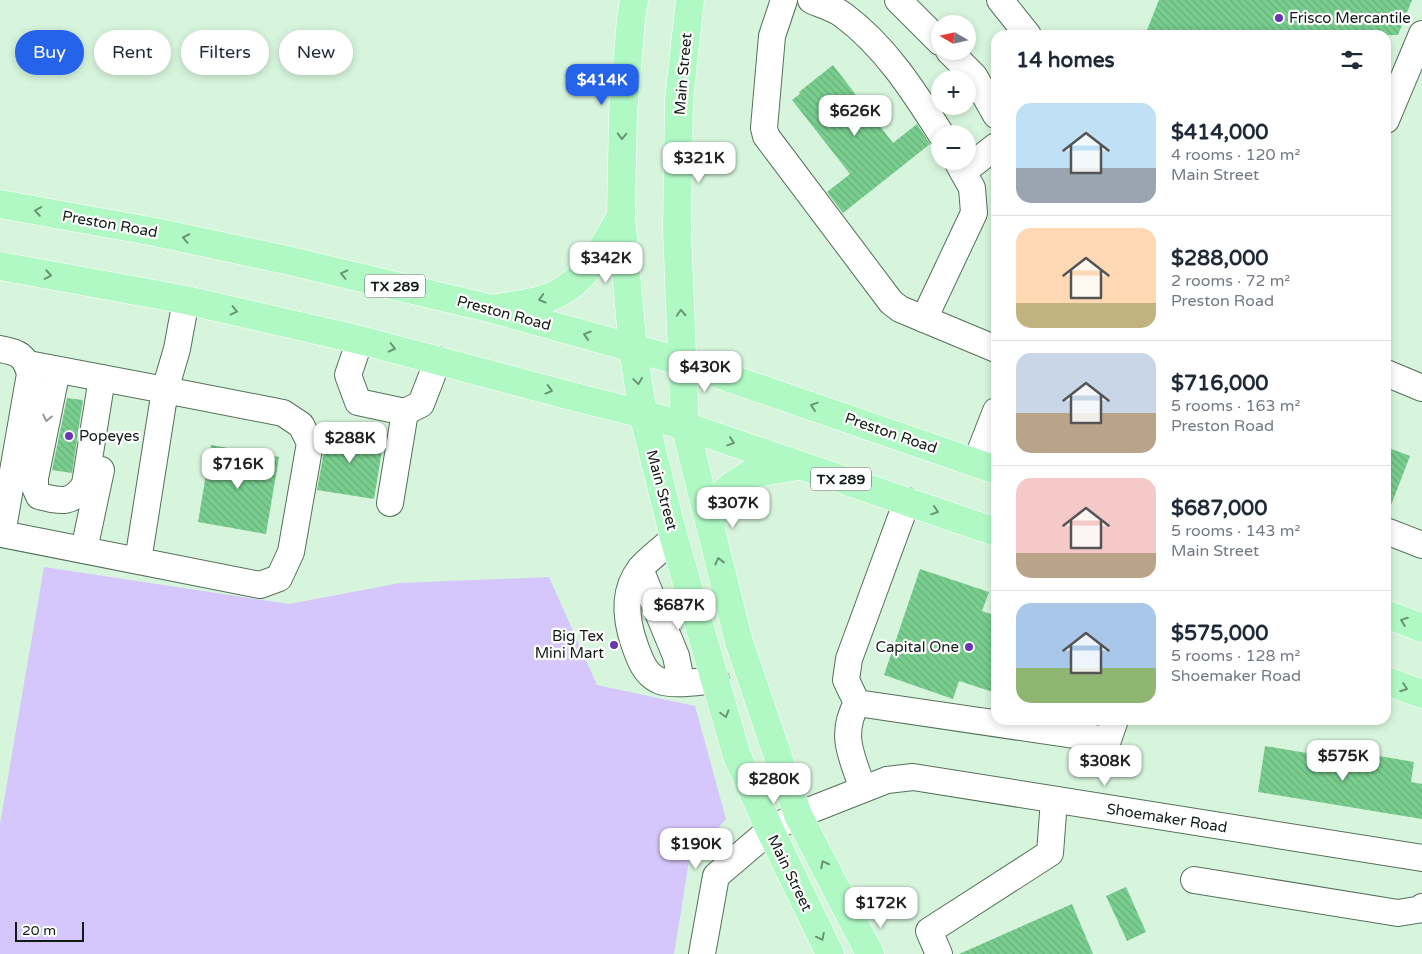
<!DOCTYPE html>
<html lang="en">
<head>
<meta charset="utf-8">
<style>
  :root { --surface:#fff; --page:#f6f6f7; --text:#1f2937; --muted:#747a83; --line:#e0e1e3; --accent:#2563eb }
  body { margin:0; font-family:"Varela Round",sans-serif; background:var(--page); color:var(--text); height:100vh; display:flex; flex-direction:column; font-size:19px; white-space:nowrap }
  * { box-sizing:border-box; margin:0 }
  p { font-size:16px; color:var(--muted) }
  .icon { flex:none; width:28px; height:28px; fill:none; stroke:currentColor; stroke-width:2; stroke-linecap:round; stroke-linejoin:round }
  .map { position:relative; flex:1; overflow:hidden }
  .drawer { position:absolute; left:991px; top:30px; width:400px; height:695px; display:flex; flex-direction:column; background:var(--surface); border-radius:15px; box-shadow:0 2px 8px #0003 }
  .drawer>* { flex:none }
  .top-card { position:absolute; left:15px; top:30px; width:475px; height:45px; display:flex; gap:10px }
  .needle { width:32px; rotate:279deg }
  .buttons { position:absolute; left:931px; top:15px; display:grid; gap:10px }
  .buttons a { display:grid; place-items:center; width:45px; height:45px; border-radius:50%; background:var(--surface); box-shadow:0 2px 8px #0003; font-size:25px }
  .scale { position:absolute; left:15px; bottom:12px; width:69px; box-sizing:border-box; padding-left:5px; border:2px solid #111c14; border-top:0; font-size:14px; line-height:18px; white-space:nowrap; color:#111c14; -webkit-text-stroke:4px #fff; paint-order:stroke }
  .price { position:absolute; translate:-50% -42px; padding:0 11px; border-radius:10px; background:#fff; color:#222; font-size:16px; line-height:32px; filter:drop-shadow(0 1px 2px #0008) }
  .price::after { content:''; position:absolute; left:50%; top:30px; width:15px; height:11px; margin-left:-8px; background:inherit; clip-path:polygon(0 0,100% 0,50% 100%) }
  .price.active { background:var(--accent); color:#fff }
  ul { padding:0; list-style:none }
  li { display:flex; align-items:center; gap:15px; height:125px; padding:0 25px }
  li+li { border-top:1px solid var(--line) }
  li span { display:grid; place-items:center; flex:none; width:140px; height:100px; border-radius:15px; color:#555 }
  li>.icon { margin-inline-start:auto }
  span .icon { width:60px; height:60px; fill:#fffc; stroke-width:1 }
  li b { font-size:21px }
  h2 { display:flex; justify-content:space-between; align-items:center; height:60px; padding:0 25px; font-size:21px }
  .tag { padding:0 18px; border-radius:22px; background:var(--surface); box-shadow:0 2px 8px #0003; font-size:18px; line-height:45px }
  .tag.active { background:var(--accent); color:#fff }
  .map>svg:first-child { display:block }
  .grass { fill:#d5c6fc }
  .building { fill:url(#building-back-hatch) }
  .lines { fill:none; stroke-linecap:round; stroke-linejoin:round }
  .minor-casing { stroke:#55705a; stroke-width:28 }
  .major-casing { stroke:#fff; stroke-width:29 }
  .minor { stroke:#fff; stroke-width:26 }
  .major { stroke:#b0f9c5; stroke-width:28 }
  .oneway { stroke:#689675 }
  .oneway2 { stroke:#949995 }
  .poi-dot { fill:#6836ae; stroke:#fff; stroke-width:2 }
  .labels { text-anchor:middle; stroke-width:4.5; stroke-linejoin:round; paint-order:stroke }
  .shield { fill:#fff; stroke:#58605a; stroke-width:1 }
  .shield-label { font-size:14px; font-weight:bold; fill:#111c14 }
  .poi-label { font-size:15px; fill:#111c14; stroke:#fff; text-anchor:start }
  .street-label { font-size:15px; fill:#111c14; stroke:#fff }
</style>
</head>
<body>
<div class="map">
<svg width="1422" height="954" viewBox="0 0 1422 954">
  <defs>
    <pattern id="building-back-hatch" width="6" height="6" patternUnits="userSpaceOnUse" patternTransform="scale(1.25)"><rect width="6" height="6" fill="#79ce8f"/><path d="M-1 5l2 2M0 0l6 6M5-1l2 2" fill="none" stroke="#68b07a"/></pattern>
  </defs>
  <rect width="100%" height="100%" fill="#d7f5dc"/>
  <path class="grass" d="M 44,567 L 289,604 L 400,583 L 549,577 L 597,685 L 695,706 L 726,819 L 689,861 L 674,954 L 0,954 L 0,824 Z"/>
  <g class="building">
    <path d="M 1159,0 L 1412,0 L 1398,35 L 1145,35 Z"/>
    <path d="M 833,65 L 893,143 L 917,124 L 930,144 L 843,213 L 827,192 L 850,174 L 792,100 L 800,94 L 799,92 Z"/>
    <path d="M 67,398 L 83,400 L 72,473 L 52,470 Z"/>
    <path d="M 324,429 L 384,438 L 374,499 L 317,490 L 325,446 L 323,436 Z"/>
    <path d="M 211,445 L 279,457 L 266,534 L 198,522 Z"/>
    <path d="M 1386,447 L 1410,456 L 1388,513 L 1386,512 Z"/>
    <path d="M 920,569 L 989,592 L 982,611 L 996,616 L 996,693 L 959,681 L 953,699 L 884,675 Z"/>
    <path d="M 1265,746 L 1377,765 L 1379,756 L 1414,762 L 1411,782 L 1422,784 L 1422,819 L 1258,792 Z"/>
    <path d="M 1126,887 L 1146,932 L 1127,941 L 1106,896 Z"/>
    <path d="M 1072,904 L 1093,954 L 959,954 Z"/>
  </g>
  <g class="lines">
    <g class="minor-casing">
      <g id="minor">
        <path d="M 784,0 L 772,36 L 764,128 L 766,136 L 891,302 L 900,309 L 996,349"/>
        <path d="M 811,0 C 821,5 834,8 843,15 C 885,46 913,90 941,134"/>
        <path d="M 898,0 L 940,42"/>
        <path d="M 1000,0 L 1028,35"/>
        <path d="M 949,51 L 974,76 L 996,115"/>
        <path d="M 1386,120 L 1422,34"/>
        <path d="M 963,172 L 996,146"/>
        <path d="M 924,319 L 974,213 L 972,188 L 957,161"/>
        <path d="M 360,340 L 348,375 L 358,402 L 405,412 L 421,404 L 438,360"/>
        <path d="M 0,349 C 18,352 25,355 30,374 L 2,534 L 0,534"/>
        <path d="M 28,364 L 165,390 L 177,349 L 186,300"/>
        <path d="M 57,370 L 35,478 L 35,487 L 39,496 C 60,501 73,505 85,484 L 102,378"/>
        <path d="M 1386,373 L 1422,388"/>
        <path d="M 976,462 L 996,411"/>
        <path d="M 390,503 L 405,412"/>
        <path d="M 1386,531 L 1422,545"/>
        <path d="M 2,534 L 260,585 L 279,578 L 291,552 L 310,443 L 301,425 L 283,413 L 165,390 L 138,561"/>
        <path d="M 674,538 C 664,548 649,558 640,569 C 622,592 626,621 635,646 C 640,660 645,674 658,680 C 672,687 701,681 716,680"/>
        <path d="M 84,550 L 101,470"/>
        <path d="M 640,569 L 676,656 L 679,671 L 679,683"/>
        <path d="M 857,703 L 846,680 L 849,659 L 907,501"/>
        <path d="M 863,789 C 852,757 839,735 857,703 L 1108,740 L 1115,720"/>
        <path d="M 1194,880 L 1398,913 L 1422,909 L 1422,907"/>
        <path d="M 702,954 L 716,876 L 770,830 L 798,815 L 887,780 L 913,777 L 1422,858"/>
        <path d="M 939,954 L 929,931 L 1050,853 L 1054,800"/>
      </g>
    </g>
    <g class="major-casing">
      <g id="major">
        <path d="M 634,0 L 631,19 L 623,114 L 621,216 L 633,349 L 643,414 L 674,538 L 737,756 L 770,830 L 830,954"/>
        <path d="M 690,0 L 679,99 L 677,230 L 685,426 L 739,642 L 798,815 L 870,954"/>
        <path d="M 0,204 L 155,232 L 286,260 L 493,309 L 683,362 L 996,470"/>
        <path d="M 0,266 L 186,300 L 360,340 L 590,401 L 643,414 L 685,426 L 996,532"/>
        <path d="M 498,308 C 513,305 530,304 544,299 C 584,287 602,249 621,216"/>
        <path d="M 711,528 L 717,499 L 730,487 L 750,474 L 797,466"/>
        <path d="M 1386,614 L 1422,628"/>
        <path d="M 1386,681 L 1422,694"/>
      </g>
    </g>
    <use href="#minor" class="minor"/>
    <use href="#major" class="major"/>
  </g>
  <defs><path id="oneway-chevron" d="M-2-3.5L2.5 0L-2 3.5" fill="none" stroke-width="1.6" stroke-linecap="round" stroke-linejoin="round" transform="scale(1.25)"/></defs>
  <g class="oneway">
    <use href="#oneway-chevron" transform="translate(622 136) rotate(91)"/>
    <use href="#oneway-chevron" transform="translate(38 211) rotate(-171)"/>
    <use href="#oneway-chevron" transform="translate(186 238) rotate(-168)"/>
    <use href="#oneway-chevron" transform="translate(344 274) rotate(-167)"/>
    <use href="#oneway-chevron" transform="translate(48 275) rotate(10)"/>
    <use href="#oneway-chevron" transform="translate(542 299) rotate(164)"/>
    <use href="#oneway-chevron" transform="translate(234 311) rotate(13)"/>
    <use href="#oneway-chevron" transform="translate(681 313) rotate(-93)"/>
    <use href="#oneway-chevron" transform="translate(587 335) rotate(-163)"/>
    <use href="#oneway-chevron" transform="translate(392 348) rotate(14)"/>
    <use href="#oneway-chevron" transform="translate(638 381) rotate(82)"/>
    <use href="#oneway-chevron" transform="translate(549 390) rotate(15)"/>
    <use href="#oneway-chevron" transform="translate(814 406) rotate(-161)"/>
    <use href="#oneway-chevron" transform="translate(731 442) rotate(19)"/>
    <use href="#oneway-chevron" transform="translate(935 511) rotate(19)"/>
    <use href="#oneway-chevron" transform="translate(719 561) rotate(-104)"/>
    <use href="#oneway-chevron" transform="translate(1404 621) rotate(-159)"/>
    <use href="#oneway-chevron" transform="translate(1404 688) rotate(20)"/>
    <use href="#oneway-chevron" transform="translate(725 714) rotate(74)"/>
    <use href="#oneway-chevron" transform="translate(824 864) rotate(-117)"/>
    <use href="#oneway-chevron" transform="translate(821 937) rotate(64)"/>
  </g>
  <use class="oneway2" href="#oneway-chevron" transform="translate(47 418) rotate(102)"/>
  <g class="poi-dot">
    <circle cx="1279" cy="18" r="5"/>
    <circle cx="69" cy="436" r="5"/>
    <circle cx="614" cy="645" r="5"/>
    <circle cx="969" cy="647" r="5"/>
  </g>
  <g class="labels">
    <g class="shield">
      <rect x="365" y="274.5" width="60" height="23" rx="4"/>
      <rect x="811" y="467.5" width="60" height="23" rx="4"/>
    </g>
    <g class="shield-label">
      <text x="395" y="291">TX 289</text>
      <text x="841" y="484">TX 289</text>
    </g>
    <g class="poi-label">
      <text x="1289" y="23">Frisco Mercantile</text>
      <text x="79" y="441">Popeyes</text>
      <text x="604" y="641" text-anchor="end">Big Tex<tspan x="604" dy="17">Mini Mart</tspan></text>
      <text x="959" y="652" text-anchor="end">Capital One</text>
    </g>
    <g class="street-label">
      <text transform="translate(683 74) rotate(-85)" y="5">Main Street</text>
      <text transform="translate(110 224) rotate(10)" y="5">Preston Road</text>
      <text transform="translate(504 313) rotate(15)" y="5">Preston Road</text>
      <text transform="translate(891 433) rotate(19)" y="5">Preston Road</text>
      <text transform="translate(662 490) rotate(75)" y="5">Main Street</text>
      <text transform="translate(1167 818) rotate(9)" y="5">Shoemaker Road</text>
      <text transform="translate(790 873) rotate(64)" y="5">Main Street</text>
    </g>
  </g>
</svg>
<div class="buttons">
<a><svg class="needle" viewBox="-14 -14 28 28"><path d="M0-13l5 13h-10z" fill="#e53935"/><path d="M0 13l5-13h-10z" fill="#747a83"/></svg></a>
<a>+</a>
<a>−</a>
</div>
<div class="scale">20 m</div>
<b class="price active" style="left:602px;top:106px">$414K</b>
<b class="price" style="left:855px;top:137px">$626K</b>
<b class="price" style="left:699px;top:184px">$321K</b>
<b class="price" style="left:606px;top:284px">$342K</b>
<b class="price" style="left:705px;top:393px">$430K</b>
<b class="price" style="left:350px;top:464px">$288K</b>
<b class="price" style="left:238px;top:490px">$716K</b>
<b class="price" style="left:733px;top:529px">$307K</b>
<b class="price" style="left:679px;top:631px">$687K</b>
<b class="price" style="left:1343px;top:782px">$575K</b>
<b class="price" style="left:1105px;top:787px">$308K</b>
<b class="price" style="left:774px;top:805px">$280K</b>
<b class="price" style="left:696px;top:870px">$190K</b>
<b class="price" style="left:881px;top:929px">$172K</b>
<div class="top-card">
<a class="tag active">Buy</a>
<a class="tag">Rent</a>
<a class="tag">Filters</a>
<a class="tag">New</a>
</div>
<section class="drawer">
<h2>14 homes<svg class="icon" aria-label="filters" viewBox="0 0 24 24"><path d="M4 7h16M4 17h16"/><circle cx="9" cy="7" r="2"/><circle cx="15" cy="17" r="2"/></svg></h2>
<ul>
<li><span style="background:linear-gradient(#bfe0f5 65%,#9aa5b1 0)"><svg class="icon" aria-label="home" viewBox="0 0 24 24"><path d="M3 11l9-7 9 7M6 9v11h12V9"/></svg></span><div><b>$414,000</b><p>4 rooms · 120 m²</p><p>Main Street</p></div></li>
<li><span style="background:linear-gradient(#ffd9b3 75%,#c2b280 0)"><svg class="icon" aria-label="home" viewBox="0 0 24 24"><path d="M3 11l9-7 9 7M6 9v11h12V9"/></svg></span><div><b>$288,000</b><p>2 rooms · 72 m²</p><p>Preston Road</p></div></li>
<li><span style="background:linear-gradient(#c9d6e8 60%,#b9a48a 0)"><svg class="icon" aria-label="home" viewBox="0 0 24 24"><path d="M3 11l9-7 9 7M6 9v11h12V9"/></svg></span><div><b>$716,000</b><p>5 rooms · 163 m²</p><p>Preston Road</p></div></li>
<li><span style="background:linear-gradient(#f6c9c9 75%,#b9a48a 0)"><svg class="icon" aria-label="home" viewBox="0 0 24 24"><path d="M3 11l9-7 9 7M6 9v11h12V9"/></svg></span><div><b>$687,000</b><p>5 rooms · 143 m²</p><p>Main Street</p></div></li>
<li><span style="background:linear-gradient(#a9c7e8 65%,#8fb573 0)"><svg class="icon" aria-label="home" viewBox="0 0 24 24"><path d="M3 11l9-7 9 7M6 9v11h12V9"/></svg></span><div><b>$575,000</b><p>5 rooms · 128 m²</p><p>Shoemaker Road</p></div></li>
</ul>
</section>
</div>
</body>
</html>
